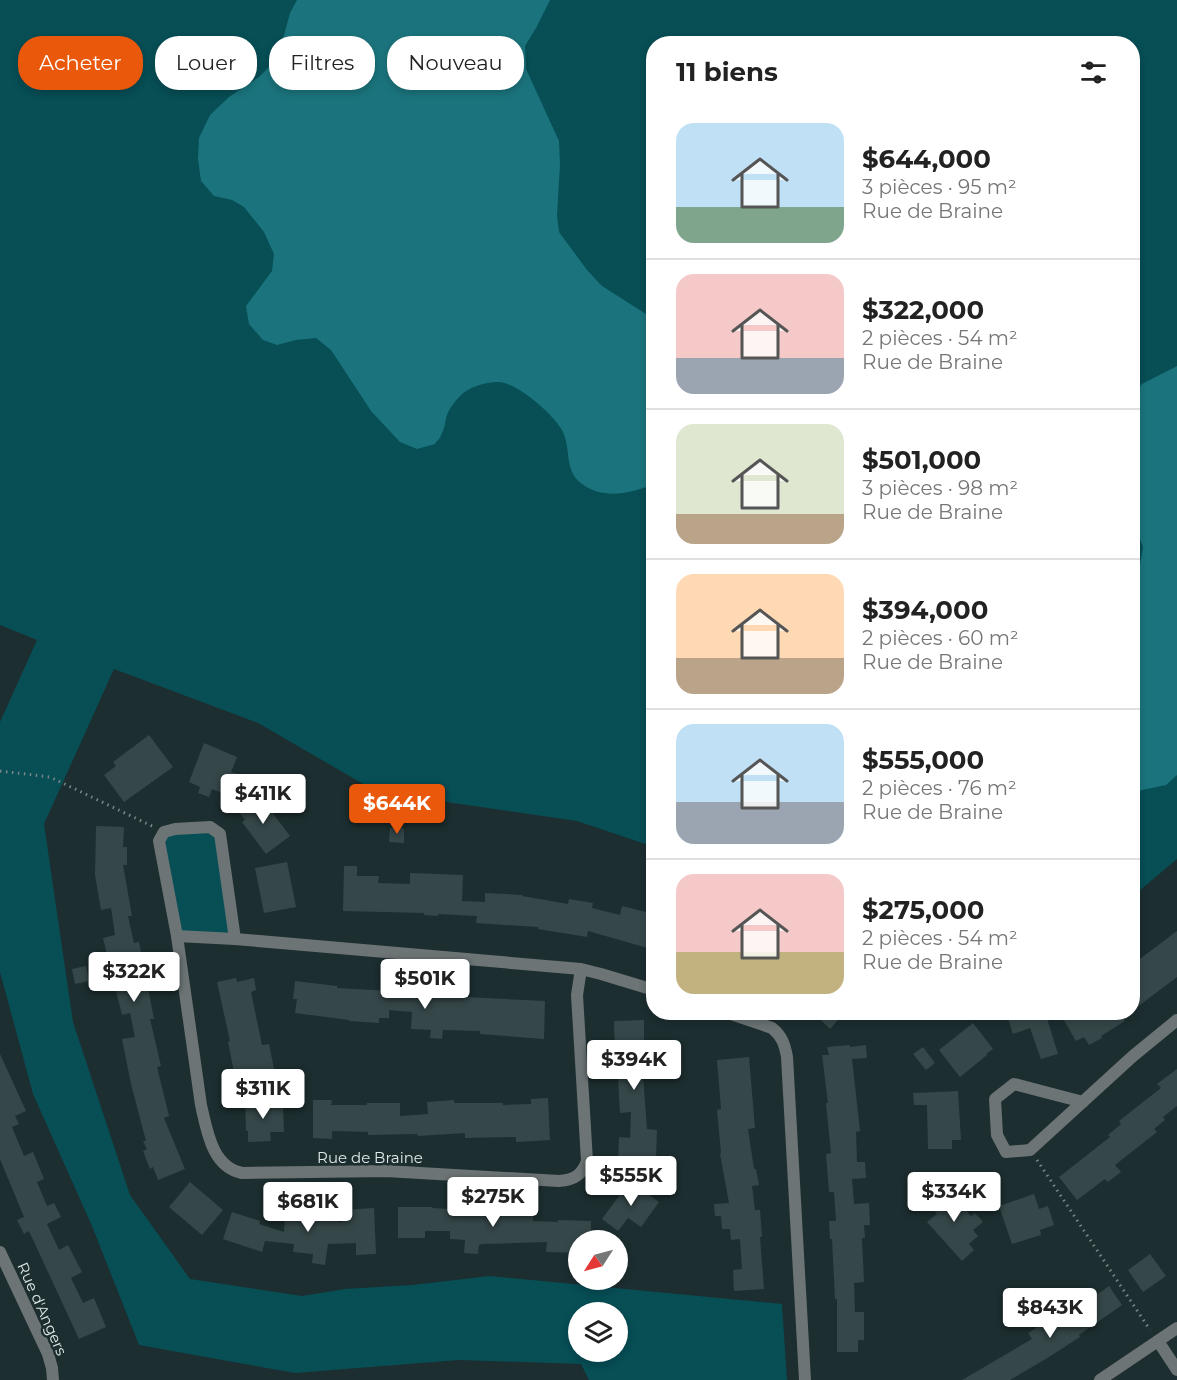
<!DOCTYPE html>
<html lang="fr">
<head>
<meta charset="utf-8">
<style>
  :root { --surface:#fff; --page:#f2f2f2; --text:#222; --muted:#767676; --line:#e0e0e0; --accent:#ea580c }
  body { margin:0; font-family:Montserrat,sans-serif; background:var(--page); color:var(--text); height:100vh; display:flex; flex-direction:column; font-size:22px; white-space:nowrap }
  * { box-sizing:border-box; margin:0 }
  p { font-size:20px; color:var(--muted) }
  .icon { flex:none; width:33px; height:33px; fill:none; stroke:currentColor; stroke-width:2; stroke-linecap:round; stroke-linejoin:round }
  .map { position:relative; flex:1; overflow:hidden }
  .side { position:absolute; left:646px; top:36px; width:494px; height:984px; display:flex; flex-direction:column; background:var(--surface); border-radius:24px; box-shadow:0 3px 9px #0003 }
  .side>* { flex:none }
  .top-card { position:absolute; left:18px; top:36px; width:538px; height:54px; display:flex; gap:12px }
  .needle { width:39px; rotate:234deg }
  .tools { position:absolute; left:568px; top:1230px; display:grid; gap:12px }
  .tools a { display:grid; place-items:center; width:60px; height:60px; border-radius:50%; background:var(--surface); box-shadow:0 3px 9px #0003; font-size:30px }
  .price { position:absolute; translate:-50% -51px; padding:0 14px; border-radius:6px; background:#fff; color:#222; font-size:20px; line-height:39px; filter:drop-shadow(0 2px 3px #0008) }
  .price::after { content:''; position:absolute; left:50%; top:36px; width:18px; height:14px; margin-left:-9px; background:inherit; clip-path:polygon(0 0,100% 0,50% 100%) }
  .price.on { background:var(--accent); color:#fff }
  ul { padding:0; list-style:none }
  li { display:flex; align-items:center; gap:18px; height:150px; padding:0 30px }
  li+li { border-top:2px solid var(--line) }
  li span { display:grid; place-items:center; flex:none; width:168px; height:120px; border-radius:18px; color:#555 }
  li>.icon { margin-inline-start:auto }
  span .icon { width:72px; height:72px; fill:#fffc; stroke-width:1 }
  li b { font-size:26px }
  h2 { display:flex; justify-content:space-between; align-items:center; height:72px; padding:0 30px; font-size:26px }
  .tag { padding:0 21px; border-radius:24px; background:var(--surface); box-shadow:0 3px 9px #0003; font-size:21px; line-height:54px }
  .tag.on { background:var(--accent); color:#fff }
  .map>svg:first-child { display:block }
  .green { fill:#074e55; fill-rule:evenodd }
  .water { fill:#1b747d }
  .building { fill:#364749 }
  .lines { fill:none; stroke-linecap:round; stroke-linejoin:round }
  .path { stroke:#798789; stroke-width:3; stroke-dasharray:1.5 4.5; stroke-linecap:butt }
  .minor { stroke:#6c7475; stroke-width:12 }
  .tertiary { stroke:#6c7475; stroke-width:12 }
  .labels { text-anchor:middle; stroke-width:5; stroke-linejoin:round; paint-order:stroke }
  .street-label { font-size:15px; fill:#dee8ea; stroke:#1d2e30 }
</style>
</head>
<body>
<div class="map">
<svg width="1177" height="1380" viewBox="0 0 1177 1380">
  <rect width="100%" height="100%" fill="#1d2e30"/>
  <g class="green">
    <path d="M 0,0 L 1177,0 L 1177,859 L 1133,896 L 1132,44 L 654,44 L 654,847 L 577,821 L 377,792 L 258,723 L 114,669 L 44,824 L 73,1022 L 130,1195 L 190,1279 L 302,1296 L 345,1289 L 412,1285 L 490,1276 L 782,1304 L 787,1380 L 589,1380 L 581,1364 L 459,1360 L 295,1373 L 139,1345 L 92,1226 L 33,1094 L 0,972 L 0,722 L 37,640 L 0,625 ZM 579,1312 L 618,1312 L 618,1352 L 579,1352 Z"/>
    <path d="M 175,829 L 220,834 L 235,939 L 177,936 L 164,832 Z"/>
  </g>
  <g class="water">
    <path d="M 297,0 L 550,0 L 536,28 L 525,46 L 526,69 L 559,141 L 560,165 L 557,215 L 559,232 L 587,270 L 602,286 L 646,314 L 654,324 L 654,482 L 652,485 C 630,493 604,500 582,484 C 563,470 572,449 562,430 C 553,414 517,382 498,382 C 485,382 469,387 460,396 C 455,401 449,409 447,415 C 445,421 445,428 442,433 C 441,437 437,441 435,444 L 417,449 L 400,442 L 371,411 L 331,350 L 316,338 L 296,340 L 277,345 L 263,340 L 249,324 L 246,306 L 272,271 L 274,254 L 264,232 L 244,207 L 232,200 L 214,196 L 201,181 L 198,159 L 199,138 L 210,115 L 229,97 L 259,77 L 278,58 L 290,13 Z"/>
    <path d="M 1177,366 L 1177,775 L 1166,785 L 1133,792 L 1132,582 L 1139,571 L 1143,547 L 1136,528 L 1133,526 L 1133,397 L 1142,384 Z"/>
  </g>
  <g class="building">
    <path d="M 149,735 L 173,767 L 124,802 L 104,775 L 116,766 L 113,762 Z"/>
    <path d="M 204,743 L 237,757 L 231,772 L 241,775 L 232,797 L 212,789 L 209,797 L 198,793 L 200,787 L 189,782 Z"/>
    <path d="M 259,795 L 290,836 L 266,854 L 242,822 L 245,820 L 238,811 Z"/>
    <path d="M 96,826 L 124,827 L 123,847 L 127,847 L 127,865 L 123,865 L 132,916 L 128,916 L 134,943 L 139,942 L 154,1019 L 150,1019 L 161,1066 L 157,1067 L 169,1116 L 164,1118 L 185,1169 L 158,1180 L 153,1167 L 150,1169 L 143,1151 L 147,1149 L 143,1141 L 146,1141 L 131,1084 L 122,1039 L 135,1037 L 130,1013 L 122,1015 L 103,938 L 115,935 L 111,908 L 101,910 L 95,875 Z"/>
    <path d="M 390,828 L 404,828 L 404,843 L 389,842 Z"/>
    <path d="M 287,862 L 296,907 L 264,913 L 255,868 Z"/>
    <path d="M 344,866 L 357,866 L 357,876 L 379,876 L 378,883 L 410,884 L 410,873 L 463,875 L 462,901 L 485,902 L 485,893 L 523,895 L 522,896 L 568,904 L 569,899 L 593,903 L 592,908 L 620,915 L 622,906 L 654,914 L 654,937 L 651,949 L 588,931 L 587,937 L 538,929 L 538,927 L 476,923 L 477,916 L 438,914 L 438,916 L 424,915 L 424,913 L 343,911 Z"/>
    <path d="M 1177,931 L 1177,977 L 1132,1011 L 1132,965 Z"/>
    <path d="M 86,966 L 89,981 L 75,984 L 72,969 Z"/>
    <path d="M 236,978 L 237,982 L 254,978 L 256,990 L 251,992 L 262,1045 L 269,1044 L 275,1074 L 236,1082 L 228,1042 L 230,1041 L 217,982 Z"/>
    <path d="M 295,981 L 337,986 L 337,988 L 445,994 L 445,996 L 545,1001 L 544,1039 L 480,1034 L 480,1031 L 443,1030 L 442,1039 L 430,1038 L 431,1030 L 411,1029 L 412,1012 L 389,1010 L 389,1018 L 379,1018 L 379,1023 L 349,1021 L 349,1020 L 295,1013 L 297,999 L 293,999 Z"/>
    <path d="M 813,1012 L 845,1012 L 830,1029 Z"/>
    <path d="M 1006,1012 L 1045,1012 L 1058,1054 L 1041,1059 L 1030,1028 L 1013,1034 Z"/>
    <path d="M 1059,1012 L 1120,1012 L 1125,1021 L 1101,1036 L 1102,1038 L 1089,1045 L 1084,1037 L 1076,1041 Z"/>
    <path d="M 644,1020 L 644,1045 L 657,1045 L 657,1061 L 642,1062 L 647,1129 L 657,1130 L 656,1160 L 640,1160 L 640,1165 L 618,1165 L 619,1137 L 630,1138 L 631,1112 L 620,1113 L 617,1062 L 615,1062 L 614,1021 Z"/>
    <path d="M 973,1023 L 993,1049 L 986,1054 L 987,1055 L 960,1077 L 939,1050 Z"/>
    <path d="M 850,1045 L 850,1047 L 866,1045 L 867,1058 L 852,1059 L 860,1131 L 856,1132 L 857,1162 L 865,1162 L 866,1178 L 852,1179 L 854,1204 L 869,1203 L 870,1225 L 864,1225 L 865,1238 L 862,1238 L 864,1282 L 854,1283 L 855,1312 L 864,1312 L 864,1340 L 858,1340 L 858,1352 L 837,1352 L 837,1299 L 835,1299 L 832,1239 L 830,1239 L 829,1221 L 836,1221 L 834,1192 L 829,1192 L 826,1154 L 831,1153 L 826,1103 L 828,1103 L 822,1055 L 829,1055 L 827,1047 Z"/>
    <path d="M 923,1047 L 935,1063 L 926,1070 L 913,1054 Z"/>
    <path d="M 0,1054 L 26,1111 L 15,1116 L 19,1124 L 12,1127 L 24,1156 L 33,1152 L 44,1179 L 37,1182 L 47,1206 L 54,1203 L 61,1217 L 47,1224 L 59,1250 L 68,1245 L 82,1272 L 71,1278 L 83,1303 L 94,1298 L 106,1327 L 79,1339 L 29,1231 L 24,1234 L 17,1220 L 24,1217 L 0,1159 Z"/>
    <path d="M 749,1057 L 755,1128 L 748,1129 L 754,1169 L 756,1169 L 759,1185 L 752,1186 L 755,1210 L 760,1210 L 762,1237 L 760,1237 L 764,1289 L 734,1291 L 733,1270 L 742,1269 L 740,1239 L 731,1240 L 730,1229 L 722,1229 L 721,1216 L 715,1216 L 714,1204 L 729,1203 L 720,1154 L 721,1153 L 717,1110 L 721,1109 L 717,1060 Z"/>
    <path d="M 1177,1069 L 1177,1106 L 1163,1117 L 1165,1120 L 1154,1129 L 1157,1132 L 1115,1165 L 1121,1172 L 1108,1182 L 1105,1179 L 1077,1200 L 1059,1177 L 1110,1137 L 1108,1135 L 1121,1124 L 1119,1121 L 1161,1088 L 1157,1084 Z"/>
    <path d="M 958,1091 L 961,1140 L 952,1140 L 952,1149 L 928,1149 L 927,1105 L 914,1105 L 913,1093 Z"/>
    <path d="M 268,1098 L 268,1107 L 283,1107 L 284,1132 L 270,1132 L 271,1141 L 248,1142 L 248,1131 L 246,1131 L 245,1099 Z"/>
    <path d="M 548,1098 L 550,1140 L 516,1142 L 516,1137 L 465,1138 L 465,1133 L 418,1136 L 417,1134 L 368,1135 L 368,1132 L 332,1131 L 332,1139 L 313,1138 L 313,1100 L 332,1100 L 331,1105 L 367,1105 L 367,1103 L 400,1103 L 400,1116 L 428,1114 L 427,1102 L 454,1100 L 454,1103 L 503,1103 L 503,1105 L 531,1104 L 531,1099 Z"/>
    <path d="M 630,1181 L 659,1202 L 641,1227 L 628,1218 L 618,1231 L 602,1219 Z"/>
    <path d="M 190,1182 L 223,1210 L 202,1235 L 169,1207 Z"/>
    <path d="M 946,1187 L 971,1216 L 975,1213 L 983,1222 L 973,1230 L 978,1236 L 969,1244 L 974,1250 L 962,1261 L 927,1222 L 937,1214 L 928,1203 Z"/>
    <path d="M 1034,1194 L 1039,1209 L 1048,1206 L 1054,1225 L 1040,1230 L 1041,1235 L 1012,1244 L 999,1206 Z"/>
    <path d="M 398,1207 L 432,1207 L 432,1208 L 484,1211 L 484,1215 L 533,1213 L 533,1221 L 558,1222 L 558,1220 L 591,1221 L 591,1240 L 579,1240 L 579,1253 L 546,1252 L 547,1242 L 482,1244 L 479,1245 L 478,1254 L 464,1253 L 465,1240 L 450,1239 L 450,1231 L 425,1231 L 425,1238 L 398,1238 Z"/>
    <path d="M 374,1208 L 376,1254 L 356,1255 L 356,1243 L 328,1244 L 325,1265 L 312,1263 L 313,1254 L 293,1252 L 294,1244 L 265,1241 L 262,1252 L 223,1239 L 232,1212 L 260,1221 L 259,1224 L 284,1232 L 285,1216 L 342,1222 L 341,1210 Z"/>
    <path d="M 1150,1254 L 1166,1276 L 1143,1292 L 1128,1270 Z"/>
    <path d="M 1109,1286 L 1122,1305 L 1079,1335 L 1080,1337 L 1049,1357 L 1010,1380 L 962,1380 L 1032,1339 L 1028,1333 L 1055,1316 L 1057,1318 L 1064,1313 L 1066,1316 Z"/>
  </g>
  <g class="lines">
    <g class="path">
      <path d="M 0,771 L 50,777 L 154,827"/>
      <path d="M 1037,1160 L 1150,1330"/>
    </g>
    <g class="minor">
      <path d="M 177,936 L 159,841 L 164,832 L 175,829 L 210,827 L 220,834 L 235,939"/>
      <path d="M 581,969 L 577,995 L 587,1161 C 582,1175 574,1180 559,1181 L 386,1171 L 242,1173 C 212,1167 207,1131 201,1105 L 177,936 L 235,939 L 581,969 L 601,974 L 654,990"/>
      <path d="M 725,1012 L 772,1028 C 782,1036 785,1045 787,1057 L 805,1380"/>
      <path d="M 1083,1102 L 1014,1084 L 995,1099 L 997,1135 L 1006,1152 L 1030,1150 L 1133,1056 L 1177,1020"/>
      <path d="M 0,1252 L 48,1354 L 52,1368 L 53,1380"/>
      <path d="M 1158,1341 L 1177,1370"/>
    </g>
    <path class="tertiary" d="M 1100,1380 L 1177,1328"/>
  </g>
  <g class="labels">
    <g class="street-label">
      <text x="370" y="1163">Rue de Braine</text>
      <text transform="translate(42 1309) rotate(66)" y="5">Rue d'Angers</text>
    </g>
  </g>
</svg>
<div class="tools">
<a><svg class="needle" viewBox="-14 -14 28 28"><path d="M0-13l5 13h-10z" fill="#e53935"/><path d="M0 13l5-13h-10z" fill="#767676"/></svg></a>
<a><svg class="icon" aria-label="layers" viewBox="0 0 24 24"><path d="M12 4l9 5-9 5-9-5zM3 14l9 5 9-5"/></svg></a>
</div>
<b class="price" style="left:263px;top:825px">$411K</b>
<b class="price on" style="left:397px;top:835px">$644K</b>
<b class="price" style="left:134px;top:1003px">$322K</b>
<b class="price" style="left:425px;top:1010px">$501K</b>
<b class="price" style="left:634px;top:1091px">$394K</b>
<b class="price" style="left:263px;top:1120px">$311K</b>
<b class="price" style="left:631px;top:1207px">$555K</b>
<b class="price" style="left:954px;top:1223px">$334K</b>
<b class="price" style="left:493px;top:1228px">$275K</b>
<b class="price" style="left:308px;top:1233px">$681K</b>
<b class="price" style="left:1050px;top:1339px">$843K</b>
<div class="top-card">
<a class="tag on">Acheter</a>
<a class="tag">Louer</a>
<a class="tag">Filtres</a>
<a class="tag">Nouveau</a>
</div>
<section class="side">
<h2>11 biens<svg class="icon" aria-label="filters" viewBox="0 0 24 24"><path d="M4 7h16M4 17h16"/><circle cx="9" cy="7" r="2"/><circle cx="15" cy="17" r="2"/></svg></h2>
<ul>
<li><span style="background:linear-gradient(#bfe0f5 70%,#7fa58c 0)"><svg class="icon" aria-label="home" viewBox="0 0 24 24"><path d="M3 11l9-7 9 7M6 9v11h12V9"/></svg></span><div><b>$644,000</b><p>3 pièces · 95 m²</p><p>Rue de Braine</p></div></li>
<li><span style="background:linear-gradient(#f6c9c9 70%,#9aa5b1 0)"><svg class="icon" aria-label="home" viewBox="0 0 24 24"><path d="M3 11l9-7 9 7M6 9v11h12V9"/></svg></span><div><b>$322,000</b><p>2 pièces · 54 m²</p><p>Rue de Braine</p></div></li>
<li><span style="background:linear-gradient(#dfe7d0 75%,#b9a48a 0)"><svg class="icon" aria-label="home" viewBox="0 0 24 24"><path d="M3 11l9-7 9 7M6 9v11h12V9"/></svg></span><div><b>$501,000</b><p>3 pièces · 98 m²</p><p>Rue de Braine</p></div></li>
<li><span style="background:linear-gradient(#ffd9b3 70%,#b9a48a 0)"><svg class="icon" aria-label="home" viewBox="0 0 24 24"><path d="M3 11l9-7 9 7M6 9v11h12V9"/></svg></span><div><b>$394,000</b><p>2 pièces · 60 m²</p><p>Rue de Braine</p></div></li>
<li><span style="background:linear-gradient(#bfe0f5 65%,#9aa5b1 0)"><svg class="icon" aria-label="home" viewBox="0 0 24 24"><path d="M3 11l9-7 9 7M6 9v11h12V9"/></svg></span><div><b>$555,000</b><p>2 pièces · 76 m²</p><p>Rue de Braine</p></div></li>
<li><span style="background:linear-gradient(#f6c9c9 65%,#c2b280 0)"><svg class="icon" aria-label="home" viewBox="0 0 24 24"><path d="M3 11l9-7 9 7M6 9v11h12V9"/></svg></span><div><b>$275,000</b><p>2 pièces · 54 m²</p><p>Rue de Braine</p></div></li>
</ul>
</section>
</div>
</body>
</html>
